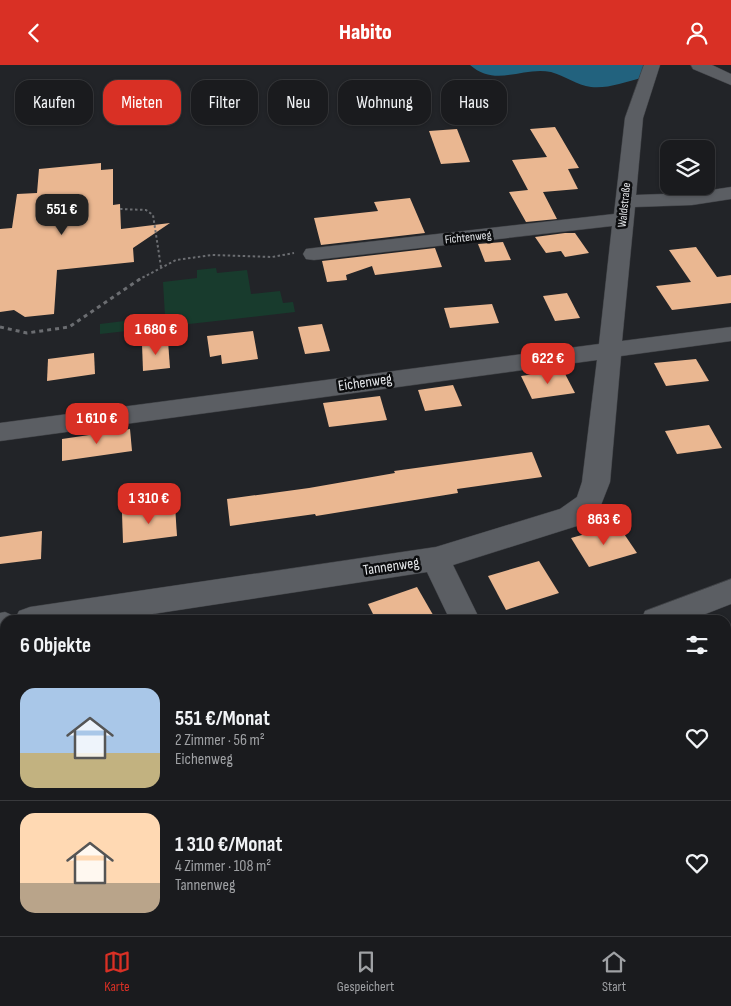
<!DOCTYPE html>
<html lang="de">
<head>
<meta charset="utf-8">
<style>
  :root { --surface:#1a1b1e; --page:#27282b; --text:#f1f3f6; --muted:#9fa1a4; --line:#38393c; --accent:#d93025 }
  body { margin:0; font-family:"Sofia Sans Condensed",sans-serif; background:var(--page); color:var(--text); height:100vh; display:flex; flex-direction:column; font-size:19px; white-space:nowrap }
  * { box-sizing:border-box; margin:0 }
  p { font-size:16px; color:var(--muted) }
  .icon { flex:none; width:28px; height:28px; fill:none; stroke:currentColor; stroke-width:2; stroke-linecap:round; stroke-linejoin:round }
  .map { position:relative; flex:1; overflow:hidden }
  .drawer { position:absolute; left:0px; top:550px; width:731px; height:321px; display:flex; flex-direction:column; background:var(--surface); border-radius:15px 15px 0 0; box-shadow:0 1px 4px #0004,0 0 0 1px var(--line) }
  .drawer>* { flex:none }
  .guide { position:absolute; left:15px; top:15px; width:701px; height:45px; display:flex; gap:10px }
  .tools { position:absolute; left:660px; top:75px; display:grid; gap:10px }
  .tools a { display:grid; place-items:center; width:55px; height:55px; border-radius:10px; background:var(--surface); box-shadow:0 1px 4px #0004,0 0 0 1px var(--line); font-size:25px }
  .price { position:absolute; translate:-50% -42px; padding:0 11px; border-radius:10px; background:var(--accent); color:#fff; font-size:16px; line-height:32px; filter:drop-shadow(0 1px 2px #0008) }
  .price::after { content:''; position:absolute; left:50%; top:30px; width:15px; height:11px; margin-left:-8px; background:inherit; clip-path:polygon(0 0,100% 0,50% 100%) }
  .price.selected { background:#222; color:#fff }
  ul { padding:0; list-style:none }
  li { display:flex; align-items:center; gap:15px; height:125px; padding:0 20px }
  li+li { border-top:1px solid var(--line) }
  li span { display:grid; place-items:center; flex:none; width:140px; height:100px; border-radius:15px; color:#555 }
  li>.icon { margin-inline-start:auto }
  span .icon { width:60px; height:60px; fill:#fffc; stroke-width:1 }
  li b { font-size:21px }
  h2 { display:flex; justify-content:space-between; align-items:center; height:60px; padding:0 20px; font-size:21px }
  .chip { padding:0 18px; border-radius:15px; background:var(--surface); box-shadow:0 1px 4px #0004,0 0 0 1px var(--line); font-size:18px; line-height:45px }
  .chip.selected { background:var(--accent); color:#fff }
  header { display:flex; justify-content:space-between; align-items:center; height:65px; padding:0 20px; background:var(--accent); color:#fff; font-size:22px; font-weight:800 }
  .tabs { display:flex; justify-content:space-around; align-items:center; height:70px; border-top:1px solid var(--line); background:var(--surface); font-size:14px; color:var(--muted) }
  .tabs a { display:grid; justify-items:center; gap:2px }
  .tabs .selected { color:var(--accent) }
  .map>svg:first-child { display:block }
  .green { fill:#183b2d }
  .water { fill:#22627e }
  .building { fill:#eab791 }
  .lines { fill:none; stroke-linecap:round; stroke-linejoin:round }
  .street-casing { stroke:#3f4145; stroke-width:1 }
  .path-far1 { stroke:#6b6d71; stroke-width:2; stroke-dasharray:2.5 2.5; stroke-linecap:butt }
  .path { stroke:#6b6d71; stroke-width:3; stroke-dasharray:4 4; stroke-linecap:butt }
  .street { fill:#5b5e63; fill-rule:evenodd }
  .labels { text-anchor:middle; stroke-width:5; stroke-linejoin:round; paint-order:stroke }
  .far-street-label { font-size:12px; fill:#e4e6e9; stroke:#0c0d0f }
  .street-label { font-size:15px; fill:#e4e6e9; stroke:#0c0d0f }
</style>
</head>
<body>
<header><svg class="icon" aria-label="back" viewBox="0 0 24 24"><path d="M15 5l-7 7 7 7"/></svg>Habito<svg class="icon" aria-label="person" viewBox="0 0 24 24"><circle cx="12" cy="8" r="4"/><path d="M4 21q1-7 8-7t8 7"/></svg></header>
<div class="map">
<svg width="731" height="871" viewBox="0 0 731 871">
  <rect width="100%" height="100%" fill="#222428"/>
  <path class="green" d="M 216,203 L 217,208 L 247,205 L 251,229 L 280,226 L 283,238 L 293,237 L 295,247 L 100,269 L 100,259 L 165,251 L 163,217 L 197,213 L 197,205 Z"/>
  <path class="water" d="M 470,0 L 645,0 L 641,13 C 625,17 607,24 591,22 C 577,20 565,11 551,7 C 523,1 496,23 470,0 Z"/>
  <g class="building">
    <path d="M 555,62 L 579,103 L 568,104 L 578,124 L 543,127 L 557,154 L 526,157 L 509,127 L 528,125 L 512,95 L 547,92 L 530,64 Z"/>
    <path d="M 457,64 L 470,97 L 441,99 L 429,66 Z"/>
    <path d="M 101,98 L 101,105 L 113,104 L 113,140 L 120,139 L 121,164 L 170,158 L 133,183 L 134,197 L 57,205 L 54,249 L 25,252 L 14,245 L 0,247 L 0,164 L 12,163 L 17,129 L 37,128 L 39,104 Z"/>
    <path d="M 410,133 L 425,168 L 321,180 L 314,153 L 378,146 L 374,137 Z"/>
    <path d="M 565,168 L 575,168 L 589,188 L 565,192 L 561,186 L 546,188 L 535,172 Z"/>
    <path d="M 503,177 L 511,195 L 485,197 L 478,179 Z"/>
    <path d="M 696,182 L 717,212 L 731,210 L 731,238 L 672,245 L 656,221 L 691,217 L 669,185 Z"/>
    <path d="M 435,183 L 442,202 L 375,210 L 372,201 L 346,210 L 347,215 L 327,217 L 322,196 Z"/>
    <path d="M 567,228 L 580,253 L 555,256 L 543,231 Z"/>
    <path d="M 492,239 L 499,258 L 450,263 L 444,243 Z"/>
    <path d="M 322,259 L 330,286 L 305,289 L 298,262 Z"/>
    <path d="M 253,266 L 258,294 L 222,299 L 221,290 L 210,292 L 207,271 Z"/>
    <path d="M 168,276 L 170,303 L 143,306 L 142,279 Z"/>
    <path d="M 94,288 L 95,309 L 47,316 L 48,294 Z"/>
    <path d="M 696,294 L 709,316 L 666,321 L 654,298 Z"/>
    <path d="M 563,305 L 575,328 L 532,334 L 521,311 Z"/>
    <path d="M 453,320 L 462,341 L 425,346 L 418,325 Z"/>
    <path d="M 380,331 L 387,355 L 329,362 L 323,338 Z"/>
    <path d="M 709,360 L 722,383 L 677,389 L 665,366 Z"/>
    <path d="M 130,364 L 132,386 L 62,396 L 62,374 Z"/>
    <path d="M 532,387 L 542,412 L 457,424 L 458,428 L 316,451 L 315,449 L 230,461 L 227,434 L 309,423 L 395,408 L 394,406 Z"/>
    <path d="M 175,441 L 177,471 L 123,478 L 122,448 Z"/>
    <path d="M 618,460 L 637,488 L 589,502 L 571,473 Z"/>
    <path d="M 42,466 L 41,494 L 0,499 L 0,472 Z"/>
    <path d="M 539,496 L 559,528 L 506,545 L 488,511 Z"/>
    <path d="M 417,522 L 436,555 L 376,555 L 368,539 Z"/>
  </g>
  <g class="lines">
    <g class="street-casing">
      <g id="street">
        <path d="M 644,0 L 660,0 L 643,53 L 636,130 L 692,128 L 731,122 L 731,134 L 692,140 L 635,142 L 622,276 L 731,262 L 731,276 L 621,291 L 610,417 L 599,445 L 580,460 L 453,500 L 480,555 L 450,555 L 427,507 L 113,555 L 5,555 L 5,573 L 0,574 L 0,548 L 5,547 L 16,552 L 19,546 L 30,542 L 436,482 L 560,444 L 577,432 L 582,417 L 597,295 L 0,376 L 0,358 L 599,279 L 612,161 L 314,195 L 306,194 L 303,189 L 306,184 L 314,183 L 614,149 L 625,53 Z"/>
        <path d="M 691,0 L 712,0 L 731,9 L 731,20 L 693,4 Z"/>
        <path d="M 731,514 L 731,539 L 690,555 L 641,555 L 645,546 Z"/>
        <path d="M 5,776 L 5,812 L 0,813 L 0,777 Z"/>
        <path d="M 613,866 L 652,866 L 654,871 L 615,871 Z"/>
      </g>
    </g>
    <g class="path-far1">
      <path d="M 120,144 L 146,145 L 153,150 L 161,202"/>
      <path d="M 138,215 L 176,195 L 212,190 L 272,192 L 294,188"/>
    </g>
    <path class="path" d="M 0,262 L 27,268 L 69,262 L 140,214"/>
    <use href="#street" class="street"/>
  </g>
  <g class="labels">
    <g class="far-street-label">
      <text transform="translate(624 140) rotate(-84)" y="4">Waldstraße</text>
      <text transform="translate(468 172) rotate(-6)" y="4">Fichtenweg</text>
    </g>
    <g class="street-label">
      <text transform="translate(365 317) rotate(-8)" y="5">Eichenweg</text>
      <text transform="translate(391 501) rotate(-8)" y="5">Tannenweg</text>
    </g>
  </g>
</svg>
<div class="tools">
<a><svg class="icon" aria-label="layers" viewBox="0 0 24 24"><path d="M12 4l9 5-9 5-9-5zM3 14l9 5 9-5"/></svg></a>
</div>
<b class="price selected" style="left:62px;top:171px">551 €</b>
<b class="price" style="left:156px;top:291px">1 680 €</b>
<b class="price" style="left:548px;top:320px">622 €</b>
<b class="price" style="left:97px;top:380px">1 610 €</b>
<b class="price" style="left:149px;top:460px">1 310 €</b>
<b class="price" style="left:604px;top:481px">863 €</b>
<div class="guide">
<a class="chip">Kaufen</a>
<a class="chip selected">Mieten</a>
<a class="chip">Filter</a>
<a class="chip">Neu</a>
<a class="chip">Wohnung</a>
<a class="chip">Haus</a>
</div>
<section class="drawer">
<h2>6 Objekte<svg class="icon" aria-label="filters" viewBox="0 0 24 24"><path d="M4 7h16M4 17h16"/><circle cx="9" cy="7" r="2"/><circle cx="15" cy="17" r="2"/></svg></h2>
<ul>
<li><span style="background:linear-gradient(#a9c7e8 65%,#c2b280 0)"><svg class="icon" aria-label="home" viewBox="0 0 24 24"><path d="M3 11l9-7 9 7M6 9v11h12V9"/></svg></span><div><b>551 €/Monat</b><p>2 Zimmer · 56 m²</p><p>Eichenweg</p></div><svg class="icon" aria-label="heart" viewBox="0 0 24 24"><path d="M12 20l-8-8c-3-5 5-10 8-4 3-6 11-1 8 4z"/></svg></li>
<li><span style="background:linear-gradient(#ffd9b3 70%,#b9a48a 0)"><svg class="icon" aria-label="home" viewBox="0 0 24 24"><path d="M3 11l9-7 9 7M6 9v11h12V9"/></svg></span><div><b>1 310 €/Monat</b><p>4 Zimmer · 108 m²</p><p>Tannenweg</p></div><svg class="icon" aria-label="heart" viewBox="0 0 24 24"><path d="M12 20l-8-8c-3-5 5-10 8-4 3-6 11-1 8 4z"/></svg></li>
</ul>
</section>
</div>
<nav class="tabs">
<a class="selected"><svg class="icon" aria-label="map" viewBox="0 0 24 24"><path d="M3 6l6-2 6 2 6-2v14l-6 2-6-2-6 2zM9 4v14M15 6v14"/></svg>Karte</a>
<a><svg class="icon" aria-label="saved" viewBox="0 0 24 24"><path d="M7 4h10v16l-5-4-5 4z"/></svg>Gespeichert</a>
<a><svg class="icon" aria-label="home" viewBox="0 0 24 24"><path d="M3 11l9-7 9 7M6 9v11h12V9"/></svg>Start</a>
</nav>
</body>
</html>
